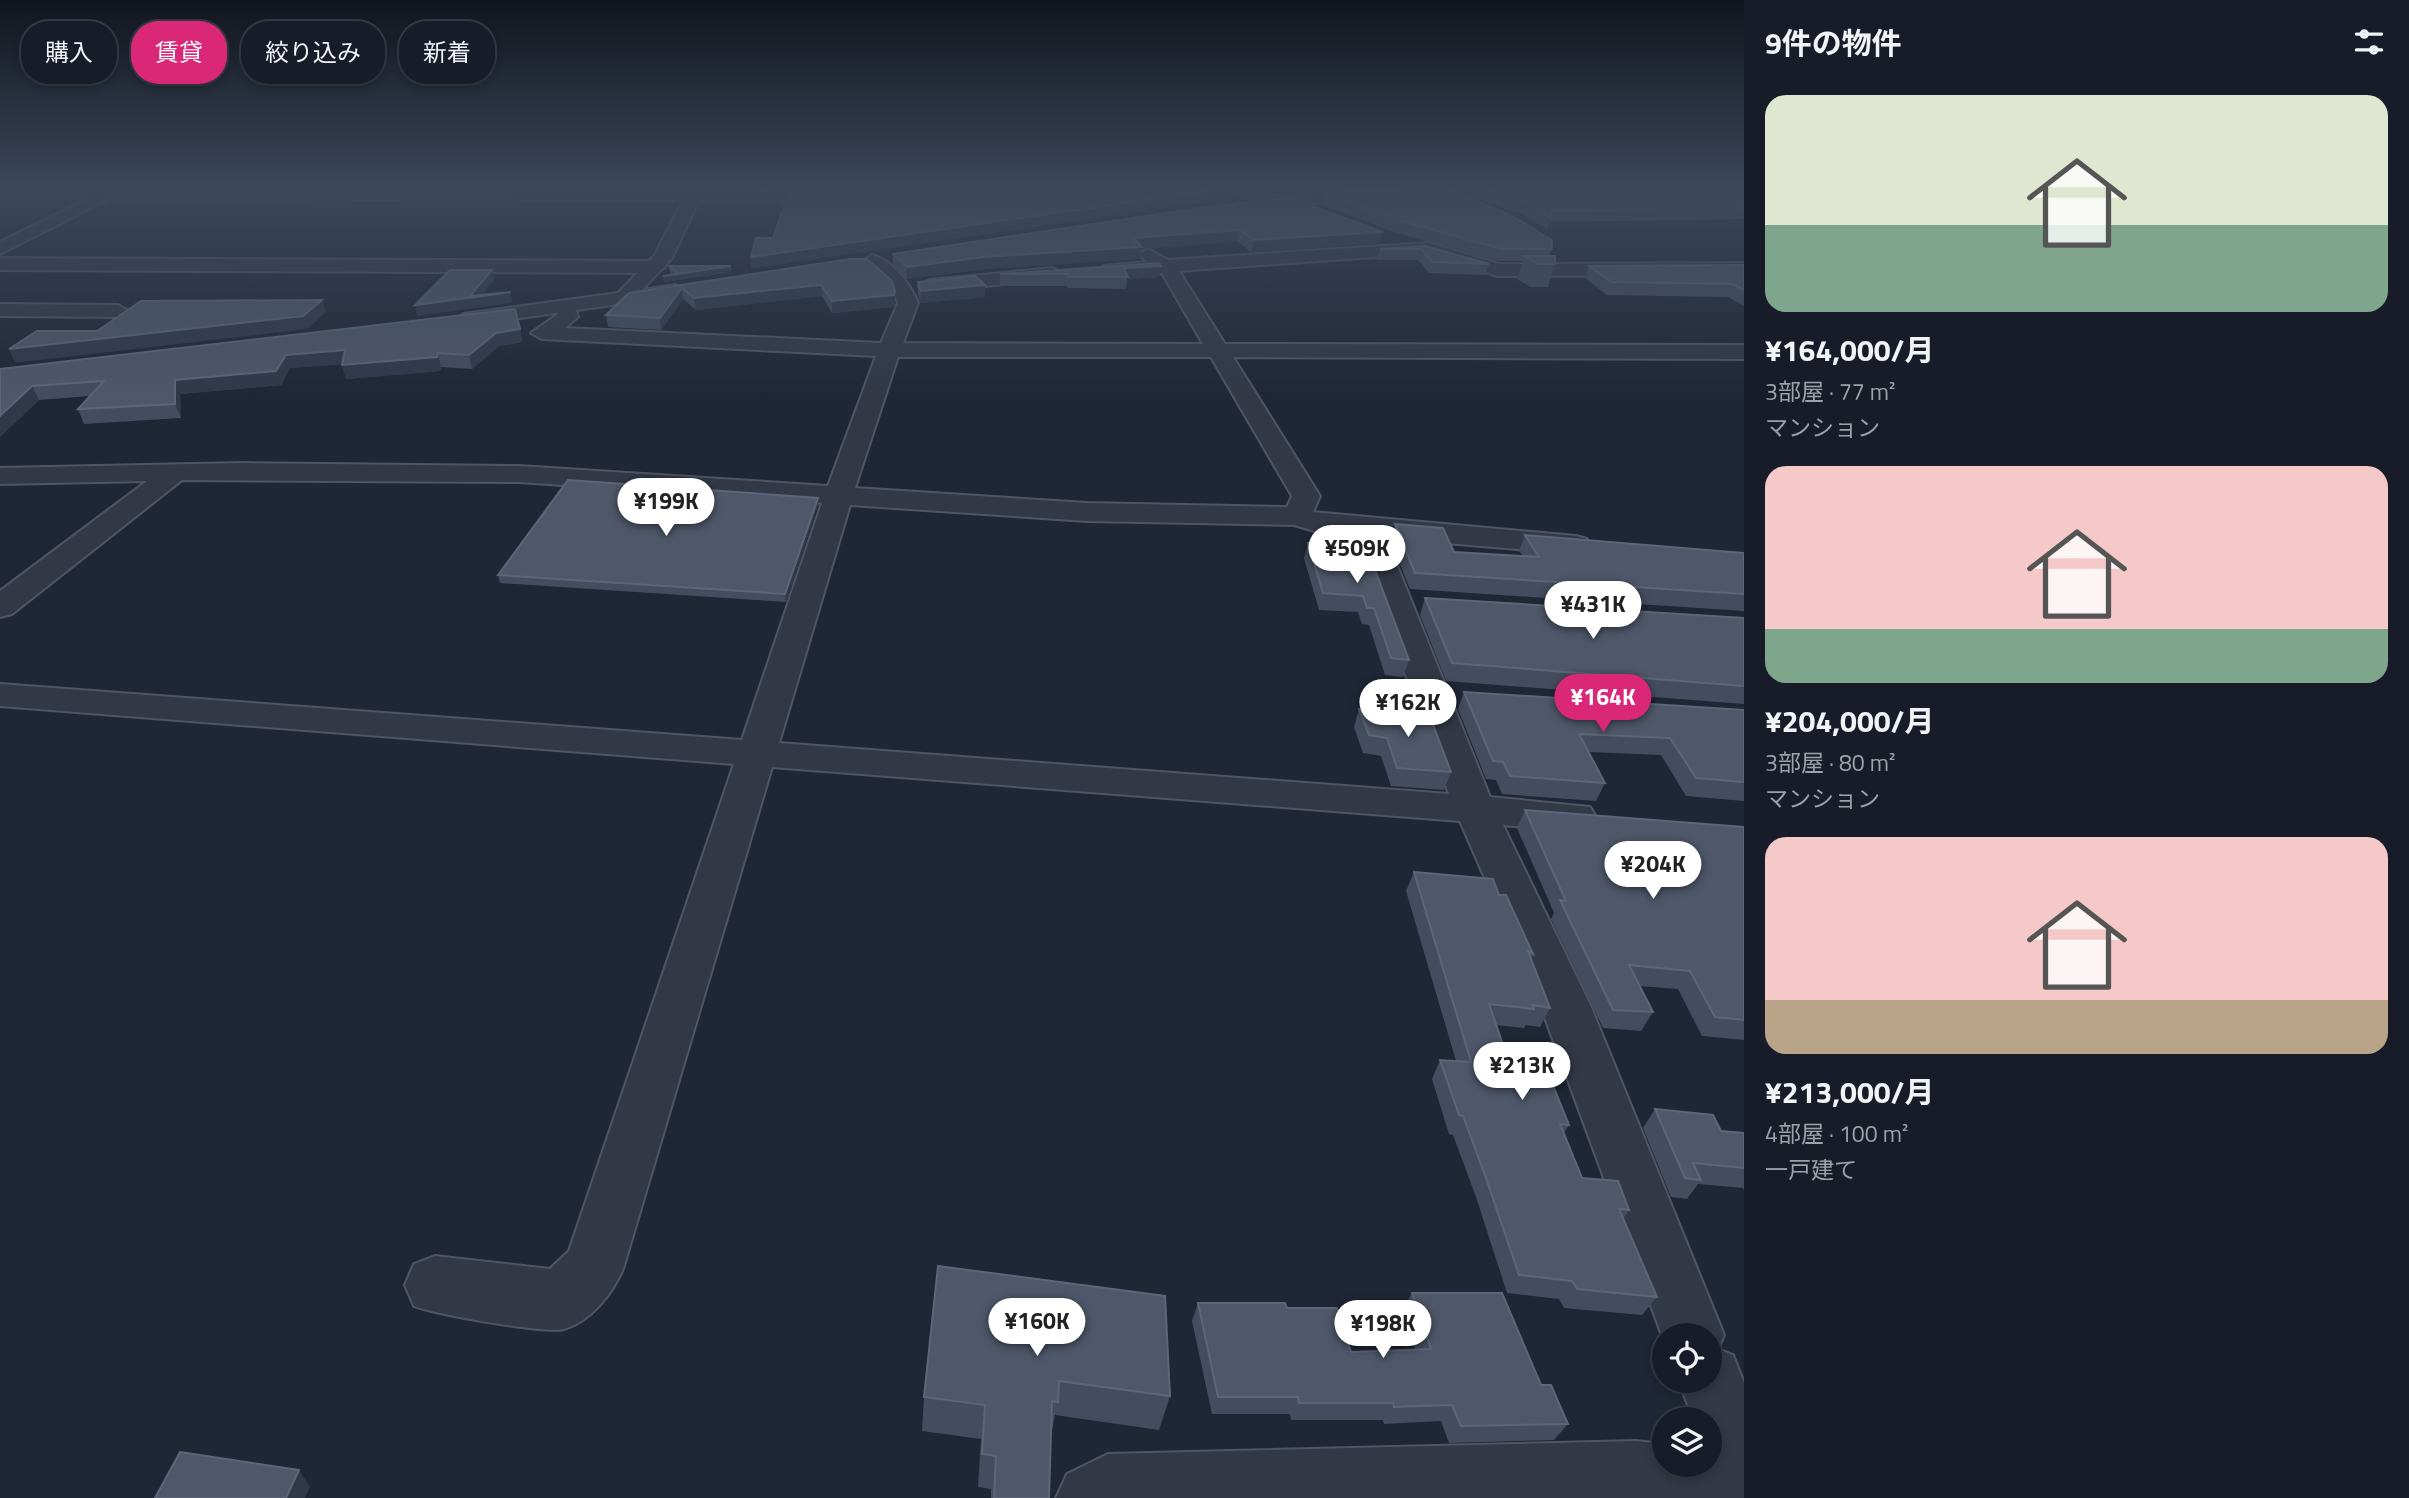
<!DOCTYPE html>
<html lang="ja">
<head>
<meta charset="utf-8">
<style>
  :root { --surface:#171c28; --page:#202530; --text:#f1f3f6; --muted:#9ea1a8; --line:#363a45; --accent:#db2777 }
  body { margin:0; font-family:"Titillium Web","Noto Sans JP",sans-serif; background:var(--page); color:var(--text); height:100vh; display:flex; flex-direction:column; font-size:26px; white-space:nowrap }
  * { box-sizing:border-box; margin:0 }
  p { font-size:23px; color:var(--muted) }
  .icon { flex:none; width:38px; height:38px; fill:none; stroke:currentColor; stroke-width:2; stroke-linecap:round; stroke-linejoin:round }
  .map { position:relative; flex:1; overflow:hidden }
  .details { display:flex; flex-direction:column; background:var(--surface); width:665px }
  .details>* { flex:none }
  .guide { position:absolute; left:21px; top:21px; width:665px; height:63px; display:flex; gap:14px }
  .fabs { position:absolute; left:1652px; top:1323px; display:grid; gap:14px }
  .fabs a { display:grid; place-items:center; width:70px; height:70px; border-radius:50%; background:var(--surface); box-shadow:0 4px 10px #0003,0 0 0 2px var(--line); font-size:35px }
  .price { position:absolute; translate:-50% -60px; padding:0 16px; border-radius:24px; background:#fff; color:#222; font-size:23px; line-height:46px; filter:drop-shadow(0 2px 4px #0008) }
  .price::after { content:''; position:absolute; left:50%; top:42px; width:21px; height:16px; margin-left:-10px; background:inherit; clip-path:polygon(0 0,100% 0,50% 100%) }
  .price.current { background:var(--accent); color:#fff }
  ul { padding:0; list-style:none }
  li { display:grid; align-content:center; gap:14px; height:371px; padding:0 21px }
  li span { display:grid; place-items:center; height:217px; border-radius:21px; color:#555 }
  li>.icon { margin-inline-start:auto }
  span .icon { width:126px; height:126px; fill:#fffc; stroke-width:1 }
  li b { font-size:30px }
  h2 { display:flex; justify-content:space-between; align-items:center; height:84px; padding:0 21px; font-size:30px }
  .chip { padding:0 24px; border-radius:28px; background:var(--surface); box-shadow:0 4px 10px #0003,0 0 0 2px var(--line); font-size:24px; line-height:63px }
  .chip.current { background:var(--accent); color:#fff }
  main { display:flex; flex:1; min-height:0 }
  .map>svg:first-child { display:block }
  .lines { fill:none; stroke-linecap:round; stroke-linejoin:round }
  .minor-casing { stroke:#4f5564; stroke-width:4 }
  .tertiary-casing { stroke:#4f5564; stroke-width:4 }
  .minor { fill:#323846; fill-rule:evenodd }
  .tertiary { fill:#323846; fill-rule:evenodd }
  .wall { fill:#444d5f }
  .shaded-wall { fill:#30394a }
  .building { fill:#4f586a; stroke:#5d6678; stroke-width:2 }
</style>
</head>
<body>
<main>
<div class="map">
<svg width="1744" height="1498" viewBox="0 0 1744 1498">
  <rect width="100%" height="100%" fill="#1f2635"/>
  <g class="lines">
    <g class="minor-casing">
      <g id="minor">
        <path d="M 0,190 L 841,191 L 849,196 L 841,201 L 111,198 L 0,254 L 0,242 L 89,198 L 0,198 Z"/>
        <path d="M 1341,190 L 1399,190 L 1391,195 L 1242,210 L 1234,205 L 1242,200 Z"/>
        <path d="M 1429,243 L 1499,264 L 1744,263 L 1744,275 L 1497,276 L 1431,253 L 1179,271 L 1225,344 L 1744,345 L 1744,359 L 1233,357 L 1320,496 L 1313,512 L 1576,536 L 1587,539 L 1591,545 L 1587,551 L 1576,554 L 1386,538 L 1490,797 L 1590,807 L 1596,817 L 1590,827 L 1575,831 L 1503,825 L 1591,1007 L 1724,1335 L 1718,1349 L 1733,1355 L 1744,1383 L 1744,1498 L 1056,1498 L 1067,1474 L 1108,1454 L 1636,1441 L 1664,1444 L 1664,1465 L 1710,1465 L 1710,1419 L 1693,1419 L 1679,1381 L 1710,1381 L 1710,1335 L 1664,1335 L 1664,1341 L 1541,1007 L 1460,821 L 772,767 L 623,1269 C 612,1294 591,1321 564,1329 C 545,1334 434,1314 414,1306 L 405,1285 L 414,1264 L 435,1256 L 550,1269 L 569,1251 L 734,764 L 0,706 L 0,684 L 742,740 L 822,503 L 519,482 L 182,480 L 12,614 L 0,617 L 0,591 L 147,481 L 0,484 L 0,468 L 242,463 L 519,466 L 828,486 L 876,356 L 542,339 L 531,333 L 557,315 L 560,303 L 574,303 L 578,317 L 565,328 L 881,343 L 898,303 L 893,290 L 863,261 L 872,255 C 892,260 911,285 918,303 L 903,343 L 1203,344 L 1162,273 L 1110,276 L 1103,274 L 1101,270 L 1103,266 L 1147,262 L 1139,254 L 1148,249 L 1168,260 ZM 898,357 L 1211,357 L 1292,496 L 1287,507 L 1087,503 L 855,488 ZM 850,505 L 1087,521 L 1294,525 L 1318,532 L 1355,535 L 1449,794 L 779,743 Z"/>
        <path d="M 0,258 L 656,261 L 665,267 L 656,273 L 0,270 Z"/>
        <path d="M 1053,268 L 1063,274 L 1060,278 L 929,292 L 919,286 L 929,280 Z"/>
        <path d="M 0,304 L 118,305 L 128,311 L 118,317 L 0,316 Z"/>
      </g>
    </g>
    <g class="tertiary-casing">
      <path id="tertiary" d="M 688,190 L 704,190 L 672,258 L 642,290 L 675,285 L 685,291 L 682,295 L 464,326 L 454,320 L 464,314 L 618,293 L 655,255 Z"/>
    </g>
    <use href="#minor" class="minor"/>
    <use href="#tertiary" class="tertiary"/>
  </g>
  <g class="wall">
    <path d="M 1455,190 L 1744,190 L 1744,219 L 1550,222 L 1548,230 L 1523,215 Z"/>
    <path d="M 1325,194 L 1552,249 L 1549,256 L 1555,264 L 1548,287 L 1530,287 L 1517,279 L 1523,261 L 1498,261 L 1391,231 L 1322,205 Z"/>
    <path d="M 1220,205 L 1380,243 L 1251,252 L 1237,241 L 1141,249 L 1140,259 L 984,269 L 907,279 L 893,266 L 893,254 Z"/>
    <path d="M 1425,246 L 1489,264 L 1485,275 L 1429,273 L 1418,260 L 1377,260 L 1380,249 Z"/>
    <path d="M 850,259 L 895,303 L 893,307 L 832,313 L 822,296 L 696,310 L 683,299 L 661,330 L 608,327 L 606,315 L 629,293 Z"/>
    <path d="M 1159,263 L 1159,277 L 1127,279 L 1126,289 L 1068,288 L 1067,286 L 1000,286 L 1000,274 Z"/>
    <path d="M 1744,265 L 1744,306 L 1728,297 L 1607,295 L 1585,278 L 1589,266 Z"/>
    <path d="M 669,266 L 731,272 L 664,282 L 673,275 L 670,272 Z"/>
    <path d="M 918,282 L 985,297 L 920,303 L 918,294 Z"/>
    <path d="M 520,329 L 522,342 L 499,346 L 472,369 L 441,367 L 440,371 L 346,379 L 342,364 L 290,368 L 281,385 L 180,394 L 181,418 L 84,424 L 78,409 L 90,396 L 39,400 L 0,437 L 0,369 Z"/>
    <path d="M 818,498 L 818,505 L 786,602 L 500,583 L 498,575 Z"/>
    <path d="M 1395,524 L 1454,552 L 1523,556 L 1519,551 L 1525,535 L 1744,553 L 1744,611 L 1410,589 L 1390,540 Z"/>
    <path d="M 1308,543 L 1366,546 L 1409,660 L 1403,677 L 1385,675 L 1369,625 L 1362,624 L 1358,612 L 1319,610 L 1304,558 Z"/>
    <path d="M 1425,598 L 1744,618 L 1744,704 L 1446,681 L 1420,615 Z"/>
    <path d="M 1464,692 L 1744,710 L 1744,801 L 1686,796 L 1661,755 L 1589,752 L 1605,783 L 1596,801 L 1502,794 L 1496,780 L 1486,779 L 1458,709 Z"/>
    <path d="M 1359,709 L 1451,772 L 1444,790 L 1391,786 L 1381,756 L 1363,753 L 1354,727 Z"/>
    <path d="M 1525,810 L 1744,827 L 1744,1040 L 1702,1036 L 1678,989 L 1639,986 L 1653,1012 L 1641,1031 L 1603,1028 L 1551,919 L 1554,913 L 1517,828 Z"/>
    <path d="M 1414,872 L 1499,895 L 1533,954 L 1531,958 L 1550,1008 L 1540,1027 L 1526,1025 L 1524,1028 L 1496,1025 L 1510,1065 L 1569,1125 L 1564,1133 L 1582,1178 L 1629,1210 L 1623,1219 L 1657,1297 L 1642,1315 L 1564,1308 L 1559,1299 L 1507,1293 L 1476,1197 L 1453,1135 L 1449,1134 L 1432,1079 L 1440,1060 L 1456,1061 L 1406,891 Z"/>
    <path d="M 1655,1109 L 1721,1131 L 1744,1133 L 1744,1191 L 1743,1188 L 1698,1184 L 1687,1199 L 1671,1197 L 1643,1128 Z"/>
    <path d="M 938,1266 L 1170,1396 L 1159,1430 L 1055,1415 L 1051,1436 L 1049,1498 L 991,1498 L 991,1489 L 978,1487 L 981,1439 L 922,1431 L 924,1397 Z"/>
    <path d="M 1412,1293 L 1541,1385 L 1568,1424 L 1554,1440 L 1449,1443 L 1441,1421 L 1384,1424 L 1383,1420 L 1291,1420 L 1290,1414 L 1212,1414 L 1192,1321 L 1198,1303 L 1287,1308 L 1351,1352 L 1415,1349 L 1402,1311 Z"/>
  </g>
  <g class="shaded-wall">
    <path d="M 1215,190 L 1315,190 L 1218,200 L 751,269 L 751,257 Z"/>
    <path d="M 1239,230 L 1237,241 L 1141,249 L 1140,259 L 984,269 L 907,279 L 907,267 L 1133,238 Z"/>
    <path d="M 1383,232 L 1380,243 L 1251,252 L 1254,240 Z"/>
    <path d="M 731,266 L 731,272 L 664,282 L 663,276 Z"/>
    <path d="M 1161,266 L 1159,277 L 1127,279 L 1124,268 Z"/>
    <path d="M 492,270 L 494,281 L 481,296 L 511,292 L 512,303 L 417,316 L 415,305 L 470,296 Z"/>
    <path d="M 821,285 L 822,296 L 696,310 L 694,298 Z"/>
    <path d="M 985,285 L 985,297 L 920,303 L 921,291 Z"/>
    <path d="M 682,288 L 683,299 L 661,330 L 660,318 Z"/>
    <path d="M 895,291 L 895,303 L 893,307 L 832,313 L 832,301 Z"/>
    <path d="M 322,300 L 326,312 L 307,329 L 15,363 L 9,349 Z"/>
    <path d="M 520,329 L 522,342 L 499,346 L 472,369 L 469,355 L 496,333 Z"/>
    <path d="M 345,350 L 349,364 L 290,368 L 281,385 L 180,394 L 181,418 L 175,404 L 175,380 L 286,355 Z"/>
    <path d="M 438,353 L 441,367 L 440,371 L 346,379 L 342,365 Z"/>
    <path d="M 32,386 L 39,400 L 0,437 L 0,416 Z"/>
    <path d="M 818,498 L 818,505 L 786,602 L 785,594 Z"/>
    <path d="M 299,1470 L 310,1487 L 305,1498 L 286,1498 Z"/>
  </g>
  <g class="building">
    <path d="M 1004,190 L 1215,190 L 751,257 L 756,238 L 773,238 L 789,193 L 1000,193 Z"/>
    <path d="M 1359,190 L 1451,190 L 1512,216 L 1552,240 L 1552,249 L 1502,249 L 1394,219 L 1325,194 Z"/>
    <path d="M 1488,190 L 1744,190 L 1744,208 L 1551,211 L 1551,219 L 1526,203 Z"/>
    <path d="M 1290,198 L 1383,232 L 1254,240 L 1239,230 L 1133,238 L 1142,247 L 984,257 L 907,267 L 893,254 L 1220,205 Z"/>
    <path d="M 1425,246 L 1489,264 L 1432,262 L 1421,249 L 1380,249 Z"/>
    <path d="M 1525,256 L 1555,256 L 1555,264 L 1538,264 Z"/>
    <path d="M 850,259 L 867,259 L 891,280 L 895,291 L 894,295 L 832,301 L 821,285 L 694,298 L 682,288 L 660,318 L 606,315 L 629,293 Z"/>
    <path d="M 1159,263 L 1161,266 L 1124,268 L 1128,277 L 1069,277 L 1068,274 L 1000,274 Z"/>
    <path d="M 1744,265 L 1744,290 L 1733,284 L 1611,282 L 1589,266 Z"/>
    <path d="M 669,266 L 731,266 L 663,276 L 678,274 Z"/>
    <path d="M 450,270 L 492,270 L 470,296 L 511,292 L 415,305 Z"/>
    <path d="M 975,276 L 985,285 L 921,291 L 918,282 Z"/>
    <path d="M 322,300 L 303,316 L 9,349 L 37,331 L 97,331 L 141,301 Z"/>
    <path d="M 515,309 L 520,329 L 496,333 L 469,355 L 438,353 L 437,357 L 342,365 L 345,350 L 286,355 L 276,371 L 175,380 L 175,404 L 78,409 L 104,381 L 32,386 L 0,416 L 0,369 Z"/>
    <path d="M 568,480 L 818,498 L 785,594 L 498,575 Z"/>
    <path d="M 1395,524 L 1443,528 L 1454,552 L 1539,557 L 1525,535 L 1744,553 L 1744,594 L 1415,573 Z"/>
    <path d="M 1308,543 L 1366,546 L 1409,660 L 1391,658 L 1374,608 L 1367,608 L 1363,596 L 1323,593 Z"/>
    <path d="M 1425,598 L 1744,618 L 1744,686 L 1452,663 Z"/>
    <path d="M 1464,692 L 1744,710 L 1744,782 L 1696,778 L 1670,738 L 1579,734 L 1605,783 L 1510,776 L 1503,762 L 1493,761 Z"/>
    <path d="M 1359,709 L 1429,714 L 1451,772 L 1397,768 L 1387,738 L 1369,735 Z"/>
    <path d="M 1525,810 L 1744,827 L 1744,1020 L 1715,1017 L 1690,971 L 1629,965 L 1653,1012 L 1613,1010 L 1560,900 L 1566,901 Z"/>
    <path d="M 1414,872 L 1493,879 L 1499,895 L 1506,895 L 1533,954 L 1528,951 L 1550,1008 L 1533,1005 L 1534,1009 L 1489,1004 L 1510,1065 L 1546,1068 L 1569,1125 L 1560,1124 L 1582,1178 L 1618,1181 L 1629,1210 L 1619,1209 L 1657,1297 L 1577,1289 L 1572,1281 L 1519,1275 L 1486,1178 L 1463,1116 L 1459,1115 L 1440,1060 L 1471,1062 Z"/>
    <path d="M 1655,1109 L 1713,1115 L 1721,1131 L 1744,1133 L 1744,1168 L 1693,1163 L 1701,1180 L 1685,1178 Z"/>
    <path d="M 938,1266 L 1165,1296 L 1170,1396 L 1059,1381 L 1058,1402 L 1052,1401 L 1049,1498 L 994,1498 L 996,1456 L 982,1454 L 985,1405 L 924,1397 Z"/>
    <path d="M 1412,1293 L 1502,1293 L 1541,1385 L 1551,1385 L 1568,1424 L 1461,1426 L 1452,1405 L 1394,1407 L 1393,1403 L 1299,1403 L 1298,1397 L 1218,1397 L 1198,1303 L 1285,1303 L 1287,1308 L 1337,1308 L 1351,1352 L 1431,1349 Z"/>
    <path d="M 180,1452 L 299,1470 L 286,1498 L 155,1498 Z"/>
  </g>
  <linearGradient id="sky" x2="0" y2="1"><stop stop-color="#11151d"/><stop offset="0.47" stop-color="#3c475c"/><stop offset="1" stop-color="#3c475c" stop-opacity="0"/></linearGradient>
  <rect width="1744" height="400" fill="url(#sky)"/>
</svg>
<div class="fabs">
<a><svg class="icon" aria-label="locate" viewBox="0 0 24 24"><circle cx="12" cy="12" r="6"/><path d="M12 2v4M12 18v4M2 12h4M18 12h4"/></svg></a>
<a><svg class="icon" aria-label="layers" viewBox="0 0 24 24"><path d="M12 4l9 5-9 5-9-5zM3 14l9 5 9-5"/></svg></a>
</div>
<b class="price" style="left:666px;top:538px">¥199K</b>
<b class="price" style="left:1357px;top:585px">¥509K</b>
<b class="price" style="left:1593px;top:641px">¥431K</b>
<b class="price current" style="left:1603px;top:734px">¥164K</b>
<b class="price" style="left:1408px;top:739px">¥162K</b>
<b class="price" style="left:1653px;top:901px">¥204K</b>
<b class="price" style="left:1522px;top:1102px">¥213K</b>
<b class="price" style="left:1037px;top:1358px">¥160K</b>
<b class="price" style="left:1383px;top:1360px">¥198K</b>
<div class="guide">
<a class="chip">購入</a>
<a class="chip current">賃貸</a>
<a class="chip">絞り込み</a>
<a class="chip">新着</a>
</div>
</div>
<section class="details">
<h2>9件の物件<svg class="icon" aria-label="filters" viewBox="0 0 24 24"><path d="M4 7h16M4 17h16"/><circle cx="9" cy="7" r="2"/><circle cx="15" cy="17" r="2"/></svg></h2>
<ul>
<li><span style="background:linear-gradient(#dfe7d0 60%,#7fa58c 0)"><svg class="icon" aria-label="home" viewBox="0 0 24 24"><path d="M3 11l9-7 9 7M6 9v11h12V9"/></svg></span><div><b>¥164,000/月</b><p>3部屋 · 77 m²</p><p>マンション</p></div></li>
<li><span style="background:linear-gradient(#f6c9c9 75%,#7fa58c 0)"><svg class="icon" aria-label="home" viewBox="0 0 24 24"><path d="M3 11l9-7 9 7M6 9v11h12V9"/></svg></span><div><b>¥204,000/月</b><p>3部屋 · 80 m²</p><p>マンション</p></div></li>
<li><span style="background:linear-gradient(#f6c9c9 75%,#b9a48a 0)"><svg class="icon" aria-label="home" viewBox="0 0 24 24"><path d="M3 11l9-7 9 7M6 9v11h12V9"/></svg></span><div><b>¥213,000/月</b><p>4部屋 · 100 m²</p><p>一戸建て</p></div></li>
</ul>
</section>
</main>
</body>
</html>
